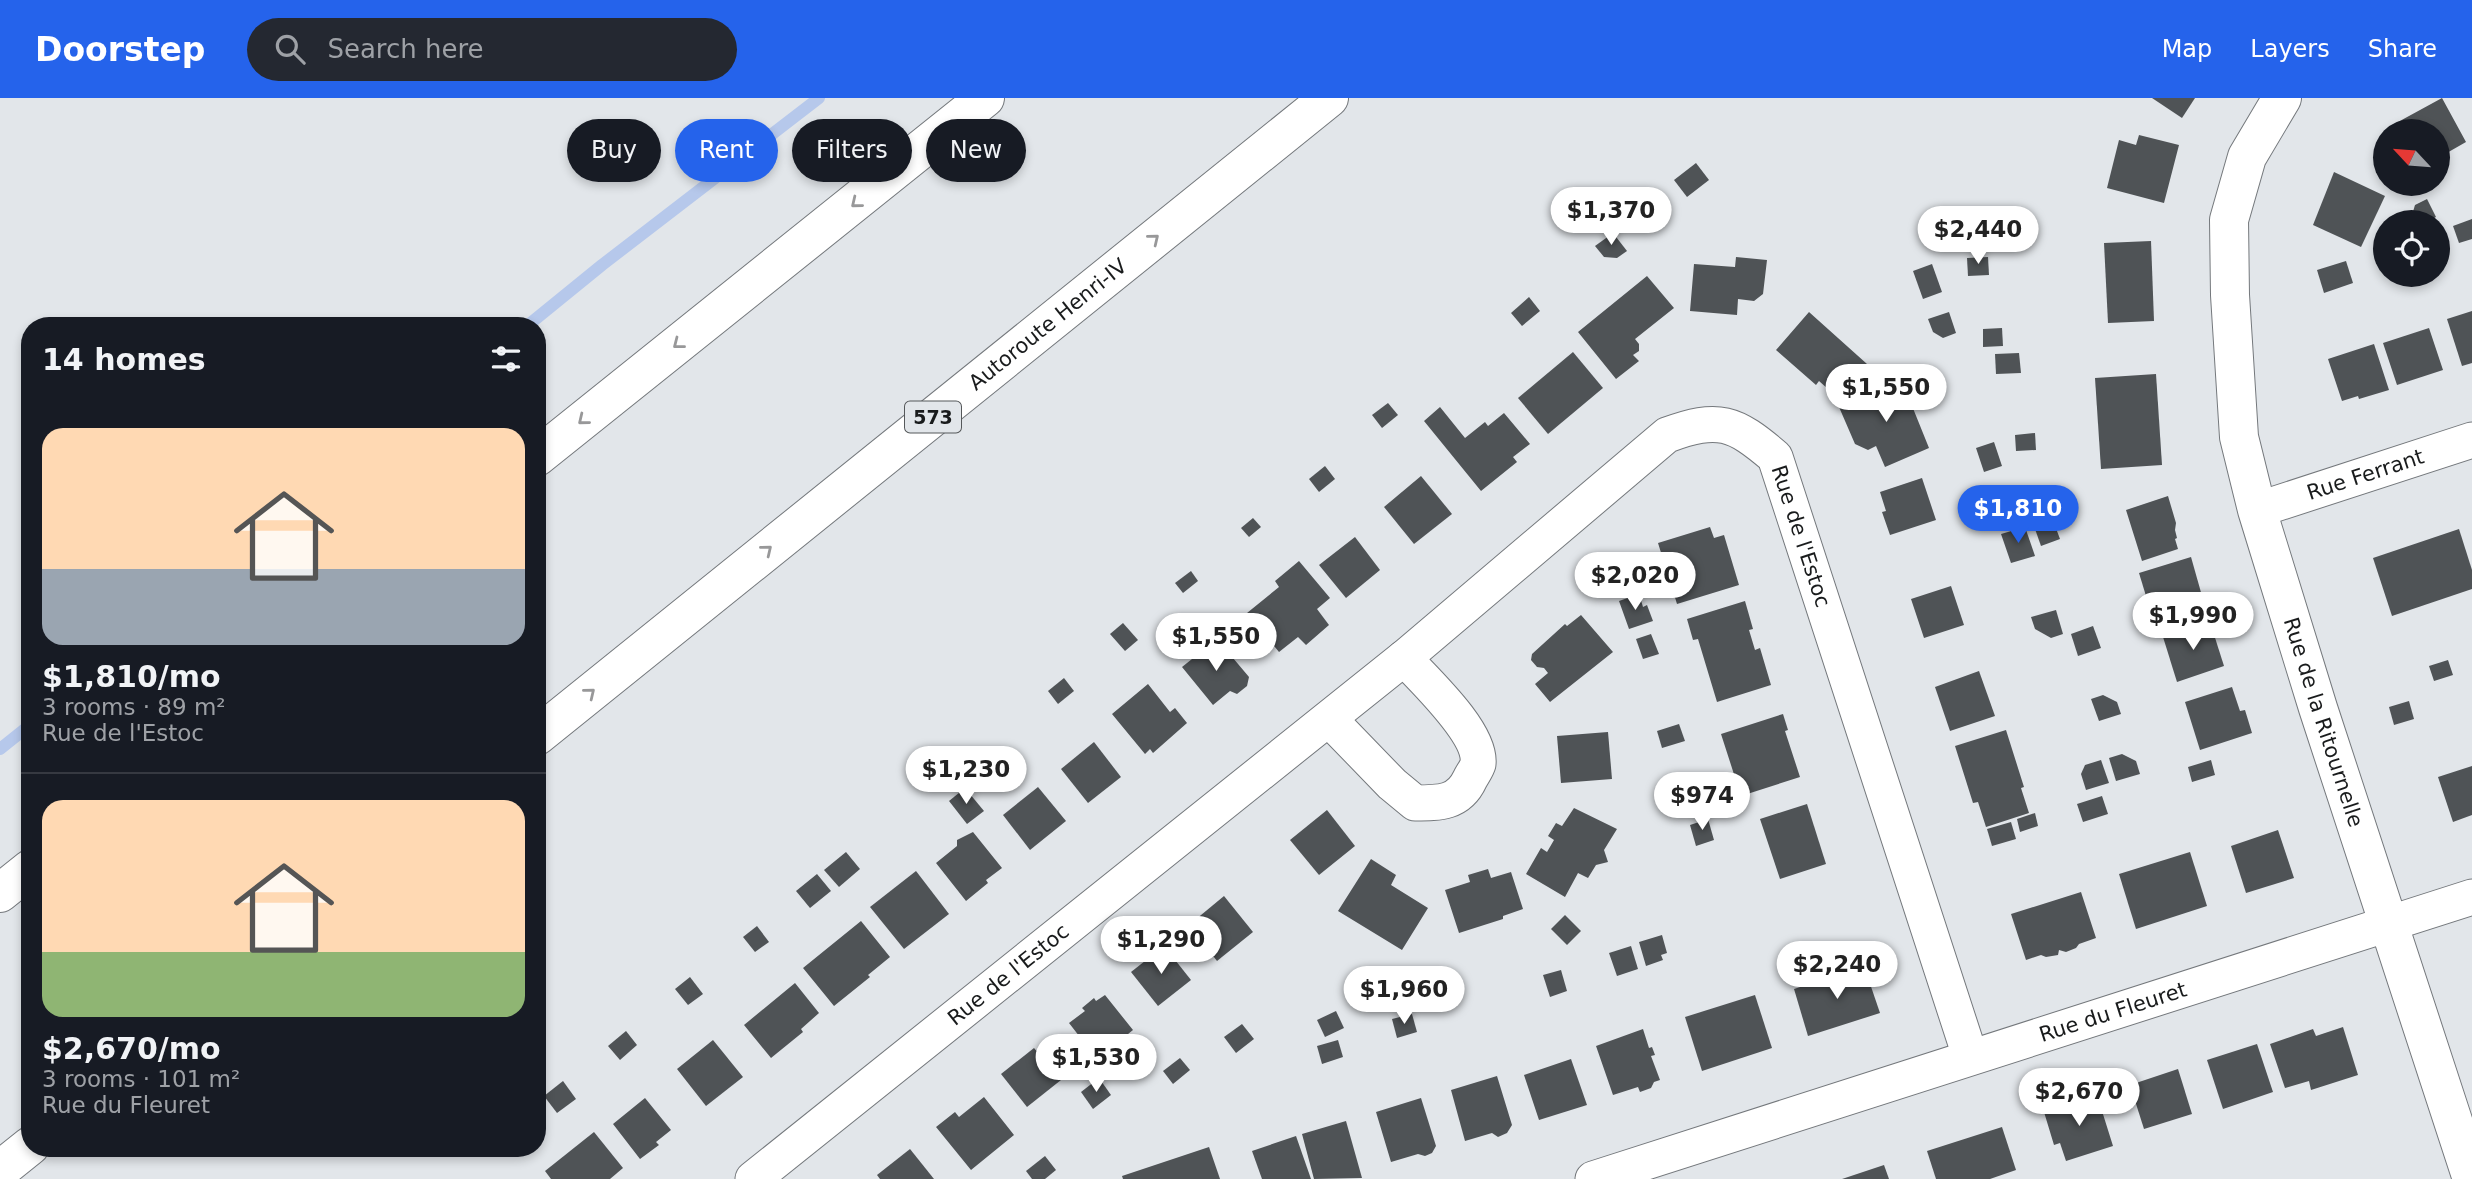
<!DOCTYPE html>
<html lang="en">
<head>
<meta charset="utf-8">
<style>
  :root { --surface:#171b24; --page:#242831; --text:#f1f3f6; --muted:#9ea1a6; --line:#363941; --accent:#2563eb }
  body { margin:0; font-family:"DejaVu Sans",sans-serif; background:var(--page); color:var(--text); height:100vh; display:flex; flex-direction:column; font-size:26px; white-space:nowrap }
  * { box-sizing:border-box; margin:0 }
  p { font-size:23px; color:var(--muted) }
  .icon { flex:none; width:38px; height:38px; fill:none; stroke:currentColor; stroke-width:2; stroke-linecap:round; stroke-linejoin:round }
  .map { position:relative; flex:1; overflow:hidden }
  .drawer { position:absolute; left:21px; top:219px; width:525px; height:840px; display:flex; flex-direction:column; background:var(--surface); border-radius:28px; box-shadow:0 4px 10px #0003 }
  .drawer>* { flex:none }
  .hud { position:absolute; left:567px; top:21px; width:665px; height:63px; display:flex; gap:14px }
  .needle { width:46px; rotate:296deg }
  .controls { position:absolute; left:2373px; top:21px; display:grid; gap:14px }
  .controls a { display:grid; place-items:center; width:77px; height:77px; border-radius:50%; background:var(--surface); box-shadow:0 4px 10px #0003; font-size:35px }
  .price { position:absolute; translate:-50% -60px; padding:0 16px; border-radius:24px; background:#fff; color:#222; font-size:23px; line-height:46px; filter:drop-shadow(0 2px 4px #0008) }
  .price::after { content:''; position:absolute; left:50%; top:42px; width:21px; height:16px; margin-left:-10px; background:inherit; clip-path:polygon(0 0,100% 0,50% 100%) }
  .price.current { background:var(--accent); color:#fff }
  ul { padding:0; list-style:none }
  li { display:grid; align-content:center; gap:14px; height:371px; padding:0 21px }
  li+li { border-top:2px solid var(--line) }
  li span { display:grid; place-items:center; height:217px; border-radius:21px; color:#555 }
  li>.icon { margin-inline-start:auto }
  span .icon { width:126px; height:126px; fill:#fffc; stroke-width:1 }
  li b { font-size:30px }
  h2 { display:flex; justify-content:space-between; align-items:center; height:84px; padding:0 21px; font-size:30px }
  .tag { padding:0 24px; border-radius:32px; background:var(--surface); box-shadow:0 4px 10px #0003; font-size:24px; line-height:63px }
  .tag.current { background:var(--accent); color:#fff }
  header { display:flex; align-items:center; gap:42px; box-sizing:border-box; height:98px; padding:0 35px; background:var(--accent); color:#fff }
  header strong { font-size:33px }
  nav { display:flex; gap:38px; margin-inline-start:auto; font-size:24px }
  .search { width:490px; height:63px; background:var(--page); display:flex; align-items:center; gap:18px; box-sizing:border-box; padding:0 24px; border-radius:38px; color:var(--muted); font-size:26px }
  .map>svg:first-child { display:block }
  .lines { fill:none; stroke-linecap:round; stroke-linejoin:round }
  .stream { stroke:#b6c8eb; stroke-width:12 }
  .building { fill:#4f5356 }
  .minor-casing { stroke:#74787c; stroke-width:37 }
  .tertiary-casing { stroke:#74787c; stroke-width:40 }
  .motorway-casing { stroke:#74787c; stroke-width:40 }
  .minor { stroke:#fff; stroke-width:35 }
  .tertiary { stroke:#fff; stroke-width:38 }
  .motorway { stroke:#fff; stroke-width:38 }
  .oneway { stroke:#989899 }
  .labels { text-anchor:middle; stroke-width:7; stroke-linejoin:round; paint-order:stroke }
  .shield { fill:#e2e6ea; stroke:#55585a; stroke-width:2 }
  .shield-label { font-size:19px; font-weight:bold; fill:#191b1c }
  .street-label { font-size:21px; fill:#191b1c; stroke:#e2e6ea }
</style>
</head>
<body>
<header>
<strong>Doorstep</strong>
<div class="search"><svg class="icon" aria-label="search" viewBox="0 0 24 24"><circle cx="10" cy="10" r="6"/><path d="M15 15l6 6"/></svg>Search here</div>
<nav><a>Map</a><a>Layers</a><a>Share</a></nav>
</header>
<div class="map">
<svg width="2472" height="1081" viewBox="0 0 2472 1081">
  <rect width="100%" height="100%" fill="#e2e6ea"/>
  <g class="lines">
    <g class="stream">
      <path d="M 527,228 L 602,167 L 819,0"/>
      <path d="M 0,651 L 30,627"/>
    </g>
  </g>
  <g class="building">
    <path d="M 2152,0 L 2195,0 L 2182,20 Z"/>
    <path d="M 2442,0 L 2466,44 L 2438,60 L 2438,33 L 2403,33 L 2398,24 Z"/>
    <path d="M 2139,37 L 2179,47 L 2164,105 L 2107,90 L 2119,42 L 2136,47 Z"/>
    <path d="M 1696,65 L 1709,82 L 1687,99 L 1674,82 Z"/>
    <path d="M 2334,74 L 2385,98 L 2361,149 L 2313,127 Z"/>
    <path d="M 2427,101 L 2436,119 L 2427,124 L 2416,124 L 2412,117 L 2415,107 Z"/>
    <path d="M 2472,121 L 2472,141 L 2459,145 L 2453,128 Z"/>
    <path d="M 1613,135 L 1627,153 L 1617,160 L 1604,159 L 1595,148 Z"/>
    <path d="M 2151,143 L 2154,223 L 2108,225 L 2104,145 Z"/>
    <path d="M 1736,159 L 1767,162 L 1763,196 L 1754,203 L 1738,201 L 1737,217 L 1690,213 L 1694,166 L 1735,169 Z"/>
    <path d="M 1988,159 L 1989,177 L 1968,178 L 1967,160 Z"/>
    <path d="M 2346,163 L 2353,185 L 2324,195 L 2317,172 Z"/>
    <path d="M 1932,166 L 1942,194 L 1923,201 L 1913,173 Z"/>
    <path d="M 1647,178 L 1674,210 L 1635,241 L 1639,246 L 1639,253 L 1633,257 L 1639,263 L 1616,281 L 1578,234 Z"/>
    <path d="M 1529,199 L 1540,213 L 1522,228 L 1511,215 Z"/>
    <path d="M 2472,213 L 2472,265 L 2462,268 L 2447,221 Z"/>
    <path d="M 1809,214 L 1867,266 L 1837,299 L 1819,283 L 1816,287 L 1776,252 Z"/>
    <path d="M 1949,214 L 1956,235 L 1943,240 L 1933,234 L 1928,221 Z"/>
    <path d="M 2002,230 L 2003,248 L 1983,249 L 1983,231 Z"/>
    <path d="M 2429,230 L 2443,272 L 2397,287 L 2383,245 Z"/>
    <path d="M 2374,246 L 2389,292 L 2359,301 L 2358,298 L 2342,303 L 2328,261 Z"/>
    <path d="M 1573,254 L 1603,290 L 1548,336 L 1518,300 Z"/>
    <path d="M 2019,255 L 2021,275 L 1996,276 L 1995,256 Z"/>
    <path d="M 2156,276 L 2162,367 L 2101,371 L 2095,280 Z"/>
    <path d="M 1902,283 L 1929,350 L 1885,369 L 1876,348 L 1868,352 L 1855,346 L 1839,309 Z"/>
    <path d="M 1388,305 L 1398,317 L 1382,330 L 1372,317 Z"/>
    <path d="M 1440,309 L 1465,340 L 1485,324 L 1488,328 L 1504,315 L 1530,346 L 1513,359 L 1517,364 L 1481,393 L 1424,323 Z"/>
    <path d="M 2035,335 L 2036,352 L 2016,353 L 2015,337 Z"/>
    <path d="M 1994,344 L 2002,368 L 1984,374 L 1976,350 Z"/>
    <path d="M 1325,368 L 1335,381 L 1319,394 L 1309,381 Z"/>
    <path d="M 1421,378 L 1452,416 L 1414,446 L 1384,409 Z"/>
    <path d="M 1922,380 L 1936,422 L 1890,437 L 1882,414 L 1886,413 L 1880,394 Z"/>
    <path d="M 2168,398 L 2176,425 L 2175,432 L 2177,440 L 2175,441 L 2178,451 L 2142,463 L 2126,412 Z"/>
    <path d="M 1253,420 L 1261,429 L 1249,439 L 1241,430 Z"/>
    <path d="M 2054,425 L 2060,441 L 2041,448 L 2035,431 Z"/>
    <path d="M 1710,429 L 1714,440 L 1724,437 L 1739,487 L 1677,506 L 1658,445 Z"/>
    <path d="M 2025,429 L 2035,458 L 2011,465 L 2001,436 Z"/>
    <path d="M 2459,431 L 2472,472 L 2472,491 L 2392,518 L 2373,460 Z"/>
    <path d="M 1355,439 L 1380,472 L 1346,500 L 1319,467 Z"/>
    <path d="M 2191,459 L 2204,505 L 2153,521 L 2139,475 Z"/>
    <path d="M 1299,463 L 1330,500 L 1317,511 L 1329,527 L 1306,547 L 1298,539 L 1279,554 L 1247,515 L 1279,489 L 1275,483 Z"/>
    <path d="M 1191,473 L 1198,483 L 1183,495 L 1175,485 Z"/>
    <path d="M 1951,488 L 1964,527 L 1924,540 L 1911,501 Z"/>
    <path d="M 1639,496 L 1643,509 L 1647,507 L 1653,523 L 1629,531 L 1619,503 Z"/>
    <path d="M 1745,503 L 1753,531 L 1749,532 L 1755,552 L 1760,550 L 1771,587 L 1717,604 L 1698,541 L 1693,542 L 1687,521 Z"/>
    <path d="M 2056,512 L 2063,536 L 2051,540 L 2035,531 L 2031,519 Z"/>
    <path d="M 1581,517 L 1613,554 L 1550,604 L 1535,586 L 1548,575 L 1544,570 L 1537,569 L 1531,562 L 1532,556 L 1565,526 L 1567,528 Z"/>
    <path d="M 2210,524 L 2224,568 L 2177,584 L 2163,539 Z"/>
    <path d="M 1123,525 L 1138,542 L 1125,553 L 1110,536 Z"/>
    <path d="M 2093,528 L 2101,550 L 2078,558 L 2071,536 Z"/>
    <path d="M 1651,536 L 1659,556 L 1643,561 L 1636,541 Z"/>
    <path d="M 1217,541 L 1249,579 L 1247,588 L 1237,596 L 1230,593 L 1213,607 L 1182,569 Z"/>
    <path d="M 2448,562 L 2453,577 L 2434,583 L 2429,568 Z"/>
    <path d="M 1979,573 L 1995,618 L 1950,633 L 1935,589 Z"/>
    <path d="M 1064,580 L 1074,593 L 1058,606 L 1048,593 Z"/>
    <path d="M 1148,586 L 1170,614 L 1175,610 L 1187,625 L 1153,655 L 1150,651 L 1145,656 L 1112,616 Z"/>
    <path d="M 2232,589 L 2240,613 L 2245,612 L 2252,635 L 2200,652 L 2185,604 Z"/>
    <path d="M 2103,597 L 2117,604 L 2121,616 L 2099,623 L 2091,601 Z"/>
    <path d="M 2409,603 L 2414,621 L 2394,627 L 2389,609 Z"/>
    <path d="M 1783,616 L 1788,632 L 1785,633 L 1800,679 L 1741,698 L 1721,636 Z"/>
    <path d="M 1679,626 L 1685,643 L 1662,650 L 1657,633 Z"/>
    <path d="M 2006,632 L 2024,689 L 2021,690 L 2029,715 L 1986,729 L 1978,704 L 1973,705 L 1955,648 Z"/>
    <path d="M 1608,634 L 1612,681 L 1561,685 L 1557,638 Z"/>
    <path d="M 1094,644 L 1121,679 L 1088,705 L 1061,671 Z"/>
    <path d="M 2122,656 L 2136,663 L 2140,676 L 2116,683 L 2109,660 Z"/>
    <path d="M 2101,662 L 2109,685 L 2086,692 L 2081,676 L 2085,667 Z"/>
    <path d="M 2211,662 L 2215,677 L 2192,684 L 2188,669 Z"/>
    <path d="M 2472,668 L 2472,717 L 2453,724 L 2438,679 Z"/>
    <path d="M 1038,689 L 1066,723 L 1030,752 L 1003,717 Z"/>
    <path d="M 965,690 L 984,713 L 967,726 L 949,703 Z"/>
    <path d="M 2102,698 L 2108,716 L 2083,724 L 2077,706 Z"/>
    <path d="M 1807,706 L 1826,766 L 1780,781 L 1760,721 Z"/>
    <path d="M 1574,710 L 1617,731 L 1604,752 L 1608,764 L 1596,767 L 1588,780 L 1578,775 L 1565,799 L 1526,776 L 1541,750 L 1547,754 L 1554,742 L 1548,738 L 1556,725 L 1562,728 Z"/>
    <path d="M 1327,712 L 1355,748 L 1319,777 L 1290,742 Z"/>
    <path d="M 2035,715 L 2038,728 L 2020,734 L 2017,721 Z"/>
    <path d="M 1708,721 L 1714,742 L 1696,748 L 1690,727 Z"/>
    <path d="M 2011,724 L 2016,741 L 1992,748 L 1987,731 Z"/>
    <path d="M 2278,732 L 2294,780 L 2246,795 L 2231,748 Z"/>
    <path d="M 973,734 L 1002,770 L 986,782 L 988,785 L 966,803 L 936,765 L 957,748 L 957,742 Z"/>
    <path d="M 846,754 L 860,771 L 839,789 L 824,772 Z"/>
    <path d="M 2190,754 L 2207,808 L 2136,831 L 2119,776 Z"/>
    <path d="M 1371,761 L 1396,777 L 1391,787 L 1428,810 L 1402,852 L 1338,813 Z"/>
    <path d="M 1488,771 L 1491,780 L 1511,774 L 1523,811 L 1503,818 L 1503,821 L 1459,835 L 1445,792 L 1470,784 L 1468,777 Z"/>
    <path d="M 916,773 L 949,816 L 904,851 L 870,809 Z"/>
    <path d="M 817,776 L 831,793 L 810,810 L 796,793 Z"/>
    <path d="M 2081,794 L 2096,840 L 2079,846 L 2076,850 L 2066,854 L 2059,852 L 2058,857 L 2046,859 L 2041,857 L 2026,862 L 2011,816 Z"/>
    <path d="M 1224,798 L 1253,834 L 1217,863 L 1189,827 Z"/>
    <path d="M 1565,817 L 1581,833 L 1567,847 L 1551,831 Z"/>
    <path d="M 861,823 L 890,859 L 868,877 L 870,879 L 834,908 L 803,870 Z"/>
    <path d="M 757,828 L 769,844 L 755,854 L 743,839 Z"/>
    <path d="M 1662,837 L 1667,855 L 1661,857 L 1663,862 L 1646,868 L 1639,844 Z"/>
    <path d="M 1164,848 L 1191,882 L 1158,908 L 1131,874 Z"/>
    <path d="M 1631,848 L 1638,871 L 1617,878 L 1609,855 Z"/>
    <path d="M 1864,868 L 1880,915 L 1808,938 L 1794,891 Z"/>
    <path d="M 1561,872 L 1567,893 L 1550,899 L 1543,877 Z"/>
    <path d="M 690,879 L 703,896 L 688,907 L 675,891 Z"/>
    <path d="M 795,885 L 819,915 L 801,931 L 803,934 L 771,960 L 744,927 Z"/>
    <path d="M 1105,897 L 1133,932 L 1097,961 L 1069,925 L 1085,913 L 1082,910 L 1094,900 L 1096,903 Z"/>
    <path d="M 1755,897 L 1772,950 L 1702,973 L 1685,919 Z"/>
    <path d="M 1336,913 L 1344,930 L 1325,939 L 1317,922 Z"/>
    <path d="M 1412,916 L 1417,934 L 1397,940 L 1392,921 Z"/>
    <path d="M 1242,926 L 1254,941 L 1236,955 L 1224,939 Z"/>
    <path d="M 2343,929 L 2358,977 L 2311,992 L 2309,983 L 2285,990 L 2270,946 L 2313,931 L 2316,938 Z"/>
    <path d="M 1643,931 L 1649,950 L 1652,949 L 1655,957 L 1651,958 L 1660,982 L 1654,984 L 1651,990 L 1640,994 L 1638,989 L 1613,997 L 1596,948 Z"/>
    <path d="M 626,933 L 637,947 L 620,962 L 608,948 Z"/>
    <path d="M 713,942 L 743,979 L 706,1008 L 677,971 Z"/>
    <path d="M 1338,942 L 1343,959 L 1322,966 L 1317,948 Z"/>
    <path d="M 2257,946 L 2273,994 L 2223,1011 L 2207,962 Z"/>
    <path d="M 1034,950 L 1061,982 L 1027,1009 L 1001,976 Z"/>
    <path d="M 1180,960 L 1190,972 L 1173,986 L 1163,973 Z"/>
    <path d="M 1571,961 L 1587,1007 L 1539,1022 L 1524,977 Z"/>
    <path d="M 2178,971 L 2192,1016 L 2144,1031 L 2130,987 Z"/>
    <path d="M 1497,978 L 1512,1027 L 1507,1035 L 1498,1039 L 1492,1035 L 1465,1043 L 1451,992 Z"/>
    <path d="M 1099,980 L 1111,997 L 1093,1011 L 1081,994 Z"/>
    <path d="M 563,983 L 576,1001 L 557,1015 L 544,998 Z"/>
    <path d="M 2097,997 L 2113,1048 L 2066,1063 L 2060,1045 L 2054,1047 L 2044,1014 Z"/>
    <path d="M 984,999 L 1014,1037 L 971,1072 L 936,1029 L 955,1014 L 959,1019 Z"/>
    <path d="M 645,1000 L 671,1032 L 656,1044 L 659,1047 L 640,1061 L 613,1026 Z"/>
    <path d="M 1421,1000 L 1436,1048 L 1432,1055 L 1425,1058 L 1418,1056 L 1391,1064 L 1376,1014 Z"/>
    <path d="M 1346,1023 L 1362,1080 L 1314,1081 L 1302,1036 Z"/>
    <path d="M 2002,1029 L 2016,1072 L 1990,1081 L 1936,1081 L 1927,1053 Z"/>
    <path d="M 594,1034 L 623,1070 L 610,1081 L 551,1081 L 545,1073 Z"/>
    <path d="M 1296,1038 L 1311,1081 L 1262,1081 L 1252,1053 Z"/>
    <path d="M 1209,1049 L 1220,1081 L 1123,1081 L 1122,1078 Z"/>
    <path d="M 910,1051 L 934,1081 L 880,1081 L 877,1077 Z"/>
    <path d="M 1045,1058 L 1056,1072 L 1045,1081 L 1032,1081 L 1026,1073 Z"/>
    <path d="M 1884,1067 L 1889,1081 L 1842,1081 Z"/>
  </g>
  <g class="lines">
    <g class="minor-casing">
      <g id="minor">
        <path id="s1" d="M 2257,412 L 2472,342"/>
        <path d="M 1329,621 L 1392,686 L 1415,705 C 1440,705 1459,705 1470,681 C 1472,677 1477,670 1478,666 C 1482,635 1424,582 1404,560"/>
        <path id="s2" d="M 753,1081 L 1404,560 L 1667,337 C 1719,318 1734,324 1775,359 L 1970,958"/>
        <path id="s3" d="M 1593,1081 L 2472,799"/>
      </g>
    </g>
    <g class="tertiary-casing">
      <g id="tertiary">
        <path id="s4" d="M 2282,0 L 2247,59 L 2229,122 L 2230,197 L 2239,339 L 2257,412 L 2318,610 L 2472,1081"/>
      </g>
    </g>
    <g class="motorway-casing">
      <g id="motorway">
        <path d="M 537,359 L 985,0"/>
        <path id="s5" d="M 537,638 L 1329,0"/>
        <path d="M 0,795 L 30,771"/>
        <path d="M 0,1072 L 30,1048"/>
      </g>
    </g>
    <use href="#minor" class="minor"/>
    <use href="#tertiary" class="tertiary"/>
    <use href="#motorway" class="motorway"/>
  </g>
  <defs><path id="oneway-chevron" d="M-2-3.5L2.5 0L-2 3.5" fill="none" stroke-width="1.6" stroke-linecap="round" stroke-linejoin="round" transform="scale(1.75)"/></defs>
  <g class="oneway">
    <use href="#oneway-chevron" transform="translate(856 105) rotate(141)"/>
    <use href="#oneway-chevron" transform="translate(1154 141) rotate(-39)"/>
    <use href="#oneway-chevron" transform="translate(678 246) rotate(142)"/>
    <use href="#oneway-chevron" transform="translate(583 322) rotate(141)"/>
    <use href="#oneway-chevron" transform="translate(767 452) rotate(-39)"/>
    <use href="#oneway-chevron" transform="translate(590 595) rotate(-39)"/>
  </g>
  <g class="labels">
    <rect class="shield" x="905" y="303.5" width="56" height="31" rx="5"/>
    <g class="shield-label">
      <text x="933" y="326">573</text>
    </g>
    <g class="street-label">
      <text dy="7" stroke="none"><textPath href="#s5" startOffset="656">Autoroute Henri-IV</textPath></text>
      <text dy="7" stroke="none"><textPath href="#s1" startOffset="114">Rue Ferrant</textPath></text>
      <text dy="7" stroke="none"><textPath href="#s2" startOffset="1381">Rue de l'Estoc</textPath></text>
      <text dy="7" stroke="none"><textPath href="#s4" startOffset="649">Rue de la Ritournelle</textPath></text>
      <text dy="7" stroke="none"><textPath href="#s2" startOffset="327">Rue de l'Estoc</textPath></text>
      <text dy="7" stroke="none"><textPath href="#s3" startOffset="546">Rue du Fleuret</textPath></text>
    </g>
  </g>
</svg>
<div class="controls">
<a><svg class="needle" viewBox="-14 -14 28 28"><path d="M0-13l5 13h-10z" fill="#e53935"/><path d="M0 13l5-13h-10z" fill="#9ea1a6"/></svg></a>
<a><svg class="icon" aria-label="locate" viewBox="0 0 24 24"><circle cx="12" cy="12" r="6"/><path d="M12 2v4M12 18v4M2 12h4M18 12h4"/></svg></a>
</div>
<b class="price" style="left:1611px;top:149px">$1,370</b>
<b class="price" style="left:1978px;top:168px">$2,440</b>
<b class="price" style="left:1886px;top:326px">$1,550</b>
<b class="price current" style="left:2018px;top:447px">$1,810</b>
<b class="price" style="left:1635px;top:514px">$2,020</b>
<b class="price" style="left:2193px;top:554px">$1,990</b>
<b class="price" style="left:1216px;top:575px">$1,550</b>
<b class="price" style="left:966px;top:708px">$1,230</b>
<b class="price" style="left:1702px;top:734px">$974</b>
<b class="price" style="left:1161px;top:878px">$1,290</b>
<b class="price" style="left:1837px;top:903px">$2,240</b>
<b class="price" style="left:1404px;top:928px">$1,960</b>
<b class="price" style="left:1096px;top:996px">$1,530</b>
<b class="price" style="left:2079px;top:1030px">$2,670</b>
<div class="hud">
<a class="tag">Buy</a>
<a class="tag current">Rent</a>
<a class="tag">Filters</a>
<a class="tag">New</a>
</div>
<section class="drawer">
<h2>14 homes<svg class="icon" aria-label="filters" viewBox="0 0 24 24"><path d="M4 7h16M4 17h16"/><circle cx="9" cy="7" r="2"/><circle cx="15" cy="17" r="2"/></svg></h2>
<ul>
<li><span style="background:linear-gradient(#ffd9b3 65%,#9aa5b1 0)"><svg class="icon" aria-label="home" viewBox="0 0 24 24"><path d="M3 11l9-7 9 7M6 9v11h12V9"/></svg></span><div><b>$1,810/mo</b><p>3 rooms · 89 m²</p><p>Rue de l'Estoc</p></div></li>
<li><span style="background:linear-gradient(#ffd9b3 70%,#8fb573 0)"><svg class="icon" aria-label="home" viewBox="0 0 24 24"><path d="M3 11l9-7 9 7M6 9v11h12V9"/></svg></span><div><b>$2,670/mo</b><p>3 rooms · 101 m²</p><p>Rue du Fleuret</p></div></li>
</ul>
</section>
</div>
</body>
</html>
